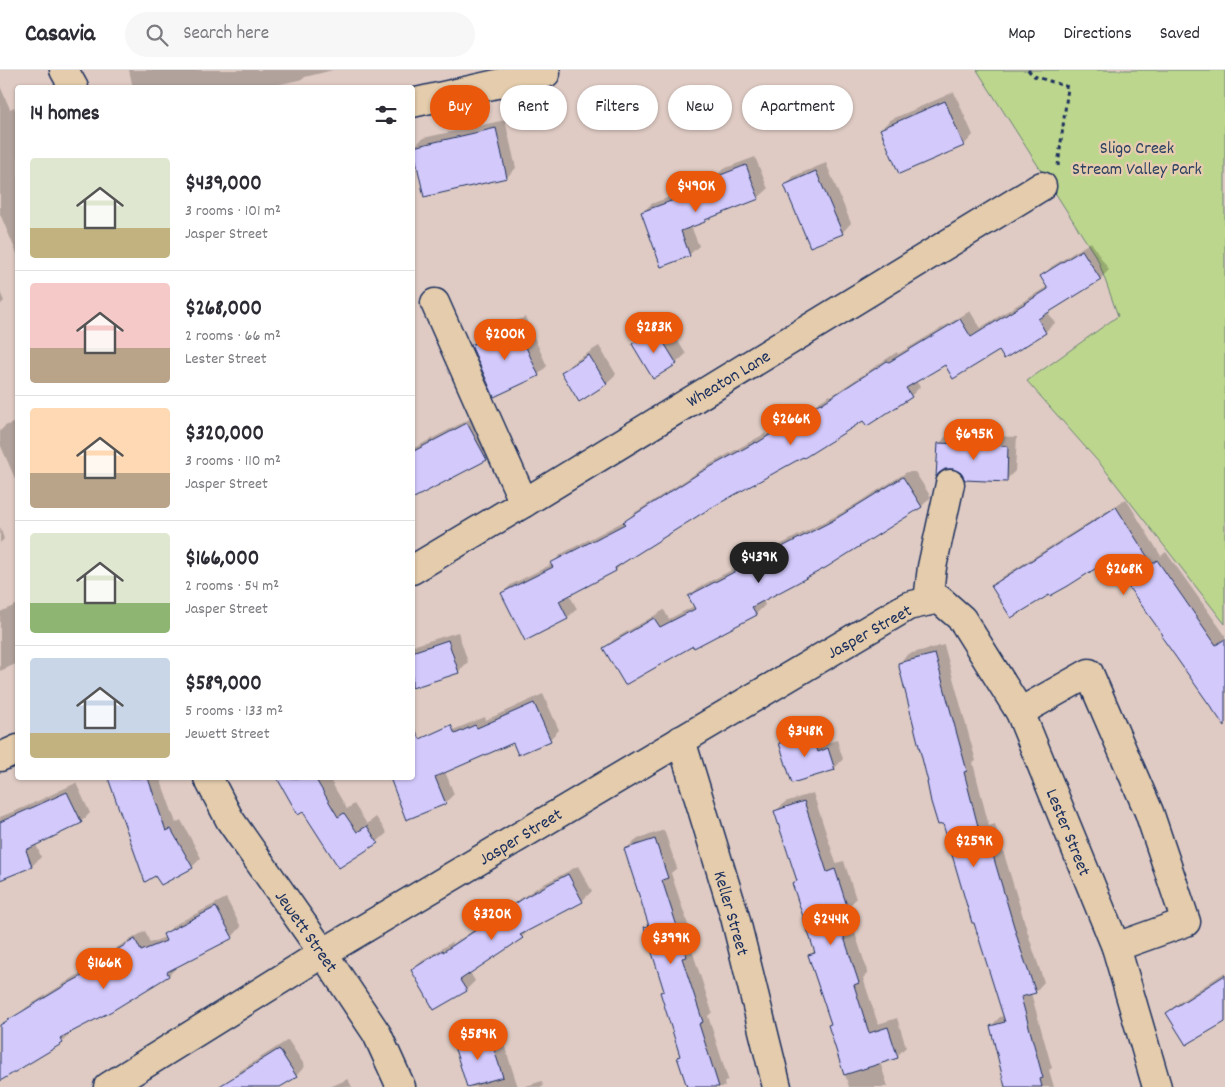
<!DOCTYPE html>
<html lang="en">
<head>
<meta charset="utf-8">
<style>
  :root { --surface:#fff; --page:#f7f7f7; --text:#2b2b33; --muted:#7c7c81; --line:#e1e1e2; --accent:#ea580c }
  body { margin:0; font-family:Dekko,sans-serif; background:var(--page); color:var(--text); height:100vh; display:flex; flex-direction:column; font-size:19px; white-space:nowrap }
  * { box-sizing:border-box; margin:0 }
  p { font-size:16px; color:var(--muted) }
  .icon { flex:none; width:28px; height:28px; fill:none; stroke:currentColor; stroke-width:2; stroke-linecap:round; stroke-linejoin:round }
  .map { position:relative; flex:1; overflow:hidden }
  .drawer { position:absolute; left:15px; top:15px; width:400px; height:695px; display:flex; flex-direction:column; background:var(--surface); border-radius:5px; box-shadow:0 1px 4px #0004 }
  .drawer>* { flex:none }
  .banner { position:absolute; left:430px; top:15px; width:475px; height:45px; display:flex; gap:10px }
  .price { position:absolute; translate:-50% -42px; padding:0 11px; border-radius:18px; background:var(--accent); color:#fff; font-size:16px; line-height:32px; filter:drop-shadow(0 1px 2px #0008) }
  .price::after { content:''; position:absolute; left:50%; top:30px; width:15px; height:11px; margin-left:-8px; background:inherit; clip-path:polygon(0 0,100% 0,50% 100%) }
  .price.on { background:#222; color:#fff }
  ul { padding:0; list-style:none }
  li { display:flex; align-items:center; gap:15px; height:125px; padding:0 15px }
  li+li { border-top:1px solid var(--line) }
  li span { display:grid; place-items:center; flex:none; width:140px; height:100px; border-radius:5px; color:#555 }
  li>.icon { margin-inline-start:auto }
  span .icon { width:60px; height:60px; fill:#fffc; stroke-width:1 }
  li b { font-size:21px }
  h2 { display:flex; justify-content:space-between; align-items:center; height:60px; padding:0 15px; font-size:21px }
  .chip { padding:0 18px; border-radius:22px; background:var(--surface); box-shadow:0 1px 4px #0004; font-size:18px; line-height:45px }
  .chip.on { background:var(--accent); color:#fff }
  header { display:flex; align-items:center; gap:30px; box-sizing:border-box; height:70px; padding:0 25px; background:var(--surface); border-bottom:1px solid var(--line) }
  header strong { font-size:24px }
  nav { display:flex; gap:28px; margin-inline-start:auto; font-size:18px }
  .search { width:350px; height:45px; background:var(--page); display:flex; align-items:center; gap:12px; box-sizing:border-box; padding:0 18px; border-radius:28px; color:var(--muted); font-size:19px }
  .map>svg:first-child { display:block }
  .green { fill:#bcd68d; stroke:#6c8276 }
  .shadow { fill:#0003 }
  .building { fill:#d3c9fb; stroke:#1b2f5e }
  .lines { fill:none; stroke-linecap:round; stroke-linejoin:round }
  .minor-casing { stroke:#1b2f5e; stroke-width:31 }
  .path { stroke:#1b2f5e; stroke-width:3; stroke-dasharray:4 4; stroke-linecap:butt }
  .minor { stroke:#e4ccac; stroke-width:28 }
  .labels { text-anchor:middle; stroke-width:5; stroke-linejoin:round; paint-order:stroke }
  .park-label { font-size:18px; fill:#2b4063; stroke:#e4ccac }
  .street-label { font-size:18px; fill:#1b2f5e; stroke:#e4ccac }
</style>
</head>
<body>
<header>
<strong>Casavia</strong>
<div class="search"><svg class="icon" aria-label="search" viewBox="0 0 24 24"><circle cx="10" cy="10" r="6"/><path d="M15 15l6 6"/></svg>Search here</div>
<nav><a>Map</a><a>Directions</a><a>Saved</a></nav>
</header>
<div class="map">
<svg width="1225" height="1017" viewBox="0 0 1225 1017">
  <rect width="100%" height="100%" fill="#dfcbc4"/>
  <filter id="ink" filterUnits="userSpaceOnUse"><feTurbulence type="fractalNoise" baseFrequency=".02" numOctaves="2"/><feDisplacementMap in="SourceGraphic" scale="10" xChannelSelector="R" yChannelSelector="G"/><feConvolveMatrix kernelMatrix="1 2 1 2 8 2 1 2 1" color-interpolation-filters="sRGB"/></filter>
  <g filter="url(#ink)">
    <path class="green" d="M 977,0 L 1225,0 L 1225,554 L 1102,396 L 1027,311 L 1118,246 L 1098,190 Z"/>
    <g class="shadow">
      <path d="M 129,0 L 333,0 L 305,7 L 303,9 L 263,18 L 133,18 Z"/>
      <path d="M 0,16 L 10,39 L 14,37 L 18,46 L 18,186 L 0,144 Z"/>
      <path d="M 954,22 L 973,65 L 964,75 L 900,102 L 881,59 L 890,50 Z"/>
      <path d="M 505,50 L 516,98 L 507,107 L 414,77 L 423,68 Z"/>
      <path d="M 755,87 L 768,119 L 758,128 L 709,147 L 705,151 L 691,156 L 699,176 L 689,185 L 642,143 L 651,134 L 715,110 L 714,108 L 723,99 Z"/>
      <path d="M 826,93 L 851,153 L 842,163 L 785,116 L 794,106 Z"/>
      <path d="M 1091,172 L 1109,200 L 1100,209 L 1048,242 L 1055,253 L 1045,262 L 1005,287 L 999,279 L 945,294 L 916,311 L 920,317 L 911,326 L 863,349 L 803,385 L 708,438 L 625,491 L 616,500 L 569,524 L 577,539 L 567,548 L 502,523 L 512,514 L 552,494 L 561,484 L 628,449 L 634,443 L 712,393 L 766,363 L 766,365 L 830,325 L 831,326 L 897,282 L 898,284 L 970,241 L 980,258 L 1048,216 L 1042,207 L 1051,197 Z"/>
      <path d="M 0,222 L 4,231 L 0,235 Z"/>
      <path d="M 525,247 L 547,296 L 538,305 L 472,275 L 482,266 Z"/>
      <path d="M 666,252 L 686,284 L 676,293 L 654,307 L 634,275 L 643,266 Z"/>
      <path d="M 599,276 L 616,304 L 607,313 L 579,330 L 562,303 L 572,293 Z"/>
      <path d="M 477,345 L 495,380 L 486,389 L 412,428 L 412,379 Z"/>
      <path d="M 18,351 L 18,413 L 17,413 L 0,374 L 0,361 L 5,356 Z"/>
      <path d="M 948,364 L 1017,367 L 1015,401 L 1006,410 L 939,374 Z"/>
      <path d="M 907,402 L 915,402 L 931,427 L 922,436 L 763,530 L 765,535 L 756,544 L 693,574 L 605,578 L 614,569 L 664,540 L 669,549 L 694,536 L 689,526 L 699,517 L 843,442 Z"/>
      <path d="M 1126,429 L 1161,486 L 1166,482 L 1225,565 L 1225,655 L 1164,565 L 1109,488 L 993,516 L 1002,507 Z"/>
      <path d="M 0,457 L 4,469 L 0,473 Z"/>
      <path d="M 18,534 L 18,593 L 0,601 L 0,542 Z"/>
      <path d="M 458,562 L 468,592 L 458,602 L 412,613 L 412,576 Z"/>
      <path d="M 944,575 L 976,691 L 973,693 L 989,756 L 995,754 L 1030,870 L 1044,912 L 1035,922 L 1031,923 L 1052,998 L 1049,1000 L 1054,1017 L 1006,1017 L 991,956 L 1000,947 L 1004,946 L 899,593 L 908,584 Z"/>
      <path d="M 543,624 L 559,660 L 550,669 L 514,671 L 450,699 L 448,662 L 485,647 L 486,650 Z"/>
      <path d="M 821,654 L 827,673 L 837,670 L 843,689 L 834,699 L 780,673 L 790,664 Z"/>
      <path d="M 438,684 L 454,724 L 445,733 L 407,748 L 391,708 L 412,708 Z"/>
      <path d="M 109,708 L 160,708 L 176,753 L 181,750 L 201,788 L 192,797 L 156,804 L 145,810 Z"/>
      <path d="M 279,708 L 329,708 L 347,739 L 354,734 L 367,754 L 376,747 L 387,763 L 377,772 L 304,740 Z"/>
      <path d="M 76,713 L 90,743 L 81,752 L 36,774 L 41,787 L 32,796 L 0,808 L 0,747 L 25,737 Z"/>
      <path d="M 813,723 L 836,793 L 844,791 L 856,829 L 847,838 L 868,903 L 863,908 L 878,954 L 897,948 L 906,977 L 897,986 L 880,992 L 888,1017 L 849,1017 L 829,956 L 832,953 L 810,885 L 815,880 L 793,813 L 798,809 L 776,741 L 785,732 Z"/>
      <path d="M 664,760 L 677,798 L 671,803 L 695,876 L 692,880 L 712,942 L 708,946 L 728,1009 L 724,1013 L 725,1017 L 688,1017 L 681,985 L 661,923 L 665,919 L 645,858 L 650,853 L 626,779 L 635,770 Z"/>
      <path d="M 578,796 L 592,821 L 582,831 L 532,857 L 522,867 L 470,902 L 475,911 L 466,920 L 412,900 L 422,891 L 452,872 L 453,874 L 538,817 Z"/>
      <path d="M 226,828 L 241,857 L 232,867 L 178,896 L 169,905 L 112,940 L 70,962 L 71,963 L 62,972 L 0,1010 L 0,957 L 19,944 L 27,937 L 79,904 L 108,889 L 107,887 L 116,878 L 145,861 L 150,873 L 165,867 L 165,865 L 174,855 Z"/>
      <path d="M 1225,902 L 1225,949 L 1167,943 L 1177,934 Z"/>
      <path d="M 498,956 L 518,1017 L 471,1017 L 455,976 L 464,967 Z"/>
      <path d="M 288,970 L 305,996 L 296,1006 L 278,1017 L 220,1017 L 232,1009 L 241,1000 Z"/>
      <path d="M 348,1009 L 352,1017 L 330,1017 Z"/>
      <path d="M 542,1011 L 543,1017 L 523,1017 Z"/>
    </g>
    <g class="building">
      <path d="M 945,31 L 964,76 L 899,104 L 880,59 Z"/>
      <path d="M 496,58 L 507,108 L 424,127 L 413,77 Z"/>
      <path d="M 746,95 L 759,129 L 705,150 L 705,152 L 681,161 L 690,186 L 661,197 L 641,142 L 715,115 L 713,108 Z"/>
      <path d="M 816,101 L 843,164 L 810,177 L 784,115 Z"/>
      <path d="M 1082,180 L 1101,210 L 1038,249 L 1046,263 L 1004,289 L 999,281 L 953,309 L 945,295 L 906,318 L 912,327 L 867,356 L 863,351 L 804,388 L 803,387 L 709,439 L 615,498 L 616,501 L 559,531 L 568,549 L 525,571 L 501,523 L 553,497 L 550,493 L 625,454 L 623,452 L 701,402 L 756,372 L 757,373 L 820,333 L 821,334 L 887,291 L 889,292 L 960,249 L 971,267 L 1048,219 L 1040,206 Z"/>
      <path d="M 516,255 L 539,306 L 494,327 L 471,275 Z"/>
      <path d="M 656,260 L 677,294 L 653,309 L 632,274 Z"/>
      <path d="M 589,285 L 607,314 L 579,332 L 561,302 Z"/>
      <path d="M 467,353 L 487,390 L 412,429 L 412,382 Z"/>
      <path d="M 938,373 L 1008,376 L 1007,412 L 965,410 L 961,403 L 953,399 L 945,399 L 939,403 L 936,407 Z"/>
      <path d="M 903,407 L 922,437 L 827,497 L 752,537 L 757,545 L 694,578 L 693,576 L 625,615 L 603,578 L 654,548 L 660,557 L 695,539 L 688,526 L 832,451 Z"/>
      <path d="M 1116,437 L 1152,494 L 1157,490 L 1216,575 L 1225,569 L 1225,657 L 1161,566 L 1163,565 L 1109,490 L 1068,516 L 1050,526 L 1049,525 L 1011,548 L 991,516 Z"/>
      <path d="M 448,570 L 459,603 L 412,618 L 412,582 Z"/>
      <path d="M 935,584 L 967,701 L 964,702 L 980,764 L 986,762 L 1021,880 L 1036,923 L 1021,927 L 1043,1008 L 1040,1009 L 1042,1017 L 1005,1017 L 990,956 L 1005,952 L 974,853 L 972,853 L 943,754 L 938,755 L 931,732 L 927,712 L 928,712 L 898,593 Z"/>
      <path d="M 534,633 L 551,671 L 518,685 L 513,673 L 435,707 L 446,734 L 406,750 L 390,708 L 412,708 L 412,654 L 420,669 L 451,655 L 455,664 L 475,655 L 477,658 Z"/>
      <path d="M 812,662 L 818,682 L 828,678 L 835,700 L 792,713 L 779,673 Z"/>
      <path d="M 108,708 L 148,708 L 166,761 L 171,759 L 193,798 L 161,815 L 155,806 L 145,812 Z"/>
      <path d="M 277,708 L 315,708 L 338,747 L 344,743 L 357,762 L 367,756 L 378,773 L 339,798 L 303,742 L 298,745 Z"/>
      <path d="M 67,722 L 82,753 L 26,780 L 32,797 L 0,810 L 0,752 Z"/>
      <path d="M 804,731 L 827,802 L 835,799 L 848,839 L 836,843 L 859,913 L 854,915 L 869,963 L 888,957 L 898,988 L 844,1005 L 828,955 L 831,954 L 808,885 L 815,883 L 792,813 L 797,811 L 774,741 Z"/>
      <path d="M 655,769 L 668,808 L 662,810 L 687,887 L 682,888 L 703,952 L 699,954 L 719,1017 L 687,1017 L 677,987 L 680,986 L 660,922 L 664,921 L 644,857 L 649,856 L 624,779 Z"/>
      <path d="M 568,804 L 583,832 L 520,865 L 523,868 L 460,910 L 467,921 L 434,940 L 411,900 L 443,880 L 443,882 L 527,826 Z"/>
      <path d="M 216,837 L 233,868 L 167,902 L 169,906 L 112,941 L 60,968 L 63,973 L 0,1011 L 0,955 L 69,913 L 108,892 L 105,887 L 135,869 L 141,881 L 166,871 L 163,864 Z"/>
      <path d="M 1225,905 L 1225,952 L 1186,975 L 1166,943 Z"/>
      <path d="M 489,964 L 503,1007 L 467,1017 L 454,976 Z"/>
      <path d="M 279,979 L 297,1007 L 280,1017 L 218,1017 Z"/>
    </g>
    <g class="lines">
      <g class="minor-casing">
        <g id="minor">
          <path d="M 64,0 L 74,18"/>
          <path d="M 412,33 L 546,3"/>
          <path d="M 435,233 L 524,433"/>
          <path d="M 412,500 L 524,433 L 1042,116"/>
          <path d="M 928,531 L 932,497 L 950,414"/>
          <path d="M 1020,642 L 1089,603 L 1149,742 L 1186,852 L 1116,877"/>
          <path d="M 681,670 L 735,847 L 777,1017"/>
          <path d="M 0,687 L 18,679"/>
          <path d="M 208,708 L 230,750 L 323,883 L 377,964 L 401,1017"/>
          <path d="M 108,1017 L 323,883 L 908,536 L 939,529 L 962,549 L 1020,642 L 1116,877 L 1157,1017"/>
        </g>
      </g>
      <path class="path" d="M 1028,0 L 1034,6 L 1068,17 L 1058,96"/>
      <use href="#minor" class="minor"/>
    </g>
  </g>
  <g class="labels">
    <g class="park-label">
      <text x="1137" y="83">Sligo Creek<tspan x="1137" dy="21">Stream Valley Park</tspan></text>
    </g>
    <g class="street-label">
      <text transform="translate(728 308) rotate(-31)" y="6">Wheaton Lane</text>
      <text transform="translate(869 561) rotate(-29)" y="6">Jasper Street</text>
      <text transform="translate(1069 762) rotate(68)" y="6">Lester Street</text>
      <text transform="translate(520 766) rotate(-31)" y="6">Jasper Street</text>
      <text transform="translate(732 843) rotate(74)" y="6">Keller Street</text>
      <text transform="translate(307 861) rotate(55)" y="6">Jewett Street</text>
    </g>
  </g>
</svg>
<b class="price" style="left:696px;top:143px">$490K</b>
<b class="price" style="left:654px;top:284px">$283K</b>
<b class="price" style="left:505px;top:291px">$200K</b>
<b class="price" style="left:791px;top:376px">$266K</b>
<b class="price" style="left:974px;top:391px">$695K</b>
<b class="price on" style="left:759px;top:514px">$439K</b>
<b class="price" style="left:1124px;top:526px">$268K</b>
<b class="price" style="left:805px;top:688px">$348K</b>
<b class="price" style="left:974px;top:798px">$259K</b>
<b class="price" style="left:492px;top:871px">$320K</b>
<b class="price" style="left:831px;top:876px">$244K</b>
<b class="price" style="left:671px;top:895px">$399K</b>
<b class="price" style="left:104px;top:920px">$166K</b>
<b class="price" style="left:478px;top:991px">$589K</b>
<div class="banner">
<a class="chip on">Buy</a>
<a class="chip">Rent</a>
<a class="chip">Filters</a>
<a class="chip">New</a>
<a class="chip">Apartment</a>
</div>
<section class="drawer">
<h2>14 homes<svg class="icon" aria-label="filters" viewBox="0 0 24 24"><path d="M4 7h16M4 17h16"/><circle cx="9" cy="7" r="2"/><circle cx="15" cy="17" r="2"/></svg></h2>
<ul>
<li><span style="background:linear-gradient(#dfe7d0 70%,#c2b280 0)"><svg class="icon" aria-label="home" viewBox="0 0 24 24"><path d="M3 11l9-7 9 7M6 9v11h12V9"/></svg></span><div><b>$439,000</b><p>3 rooms · 101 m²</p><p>Jasper Street</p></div></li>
<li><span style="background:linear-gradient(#f6c9c9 65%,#b9a48a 0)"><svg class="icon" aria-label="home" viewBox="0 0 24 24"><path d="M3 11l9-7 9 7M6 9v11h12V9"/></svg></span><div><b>$268,000</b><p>2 rooms · 66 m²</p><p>Lester Street</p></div></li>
<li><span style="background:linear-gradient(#ffd9b3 65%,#b9a48a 0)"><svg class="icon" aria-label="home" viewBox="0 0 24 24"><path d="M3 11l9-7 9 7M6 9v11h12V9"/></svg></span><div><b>$320,000</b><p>3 rooms · 110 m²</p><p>Jasper Street</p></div></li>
<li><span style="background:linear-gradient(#dfe7d0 70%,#8fb573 0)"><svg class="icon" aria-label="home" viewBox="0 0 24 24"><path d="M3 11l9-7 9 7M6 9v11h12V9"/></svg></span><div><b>$166,000</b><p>2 rooms · 54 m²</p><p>Jasper Street</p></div></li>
<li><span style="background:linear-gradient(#c9d6e8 75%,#c2b280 0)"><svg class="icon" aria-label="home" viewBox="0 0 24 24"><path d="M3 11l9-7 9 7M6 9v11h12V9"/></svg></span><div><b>$589,000</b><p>5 rooms · 133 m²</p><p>Jewett Street</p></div></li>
</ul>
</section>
</div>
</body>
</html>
